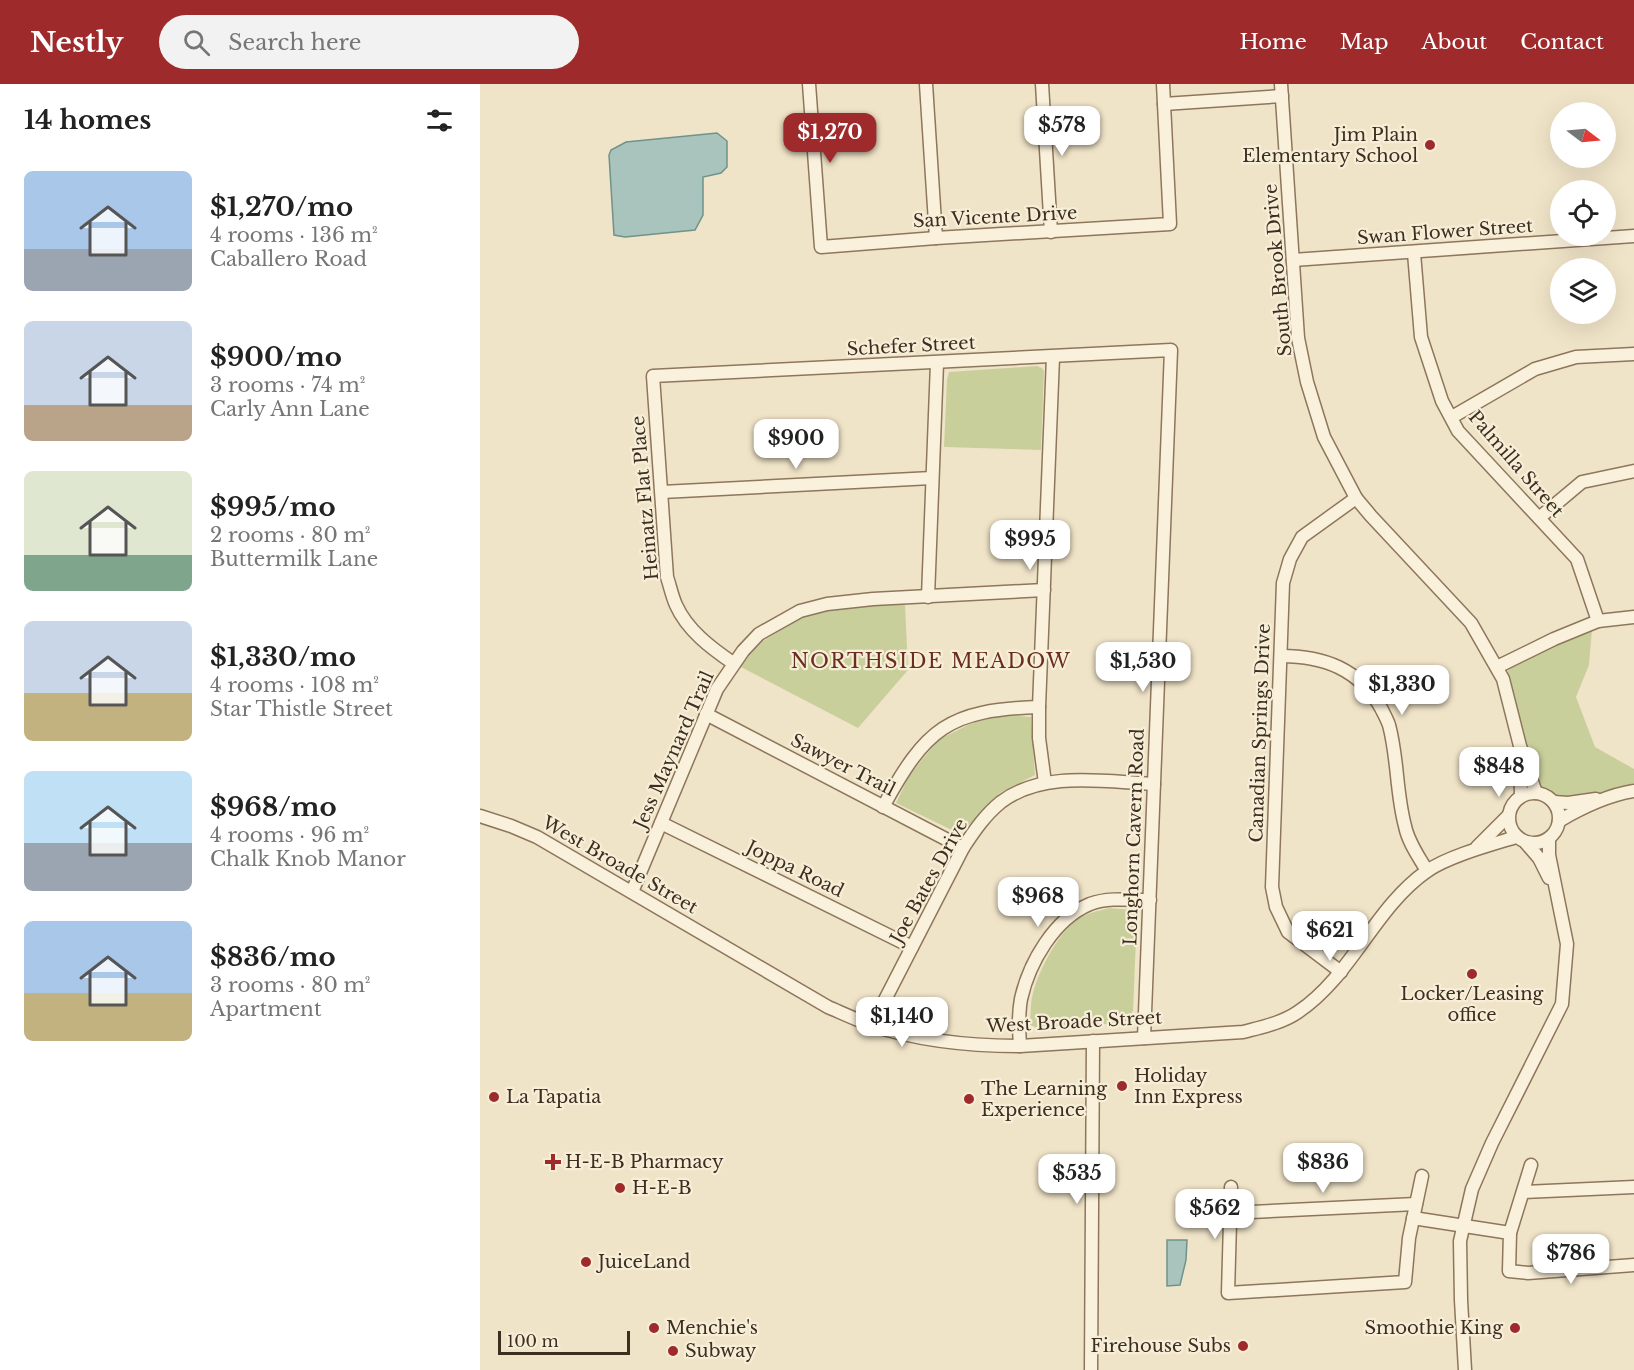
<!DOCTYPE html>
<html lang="en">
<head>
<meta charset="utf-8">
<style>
  :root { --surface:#fff; --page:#f2f2f2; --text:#222; --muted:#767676; --accent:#9e2a2b }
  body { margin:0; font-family:"Libre Baskerville",serif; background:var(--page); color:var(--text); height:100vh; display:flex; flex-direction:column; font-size:22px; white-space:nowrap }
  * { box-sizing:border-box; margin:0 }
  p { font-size:20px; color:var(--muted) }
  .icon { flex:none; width:33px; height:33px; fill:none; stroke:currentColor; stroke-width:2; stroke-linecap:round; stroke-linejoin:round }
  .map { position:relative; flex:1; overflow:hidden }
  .side { display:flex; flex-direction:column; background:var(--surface); width:480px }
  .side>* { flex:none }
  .needle { width:39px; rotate:106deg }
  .controls { position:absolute; left:1070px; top:18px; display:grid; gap:12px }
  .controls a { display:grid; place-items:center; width:66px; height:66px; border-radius:50%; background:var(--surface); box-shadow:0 6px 24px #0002; font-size:30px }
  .scale { position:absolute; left:18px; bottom:15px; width:132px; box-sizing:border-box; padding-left:6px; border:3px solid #3d2e20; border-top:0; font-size:16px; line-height:21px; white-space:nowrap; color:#3d2e20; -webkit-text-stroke:4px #f7eed8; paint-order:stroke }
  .price { position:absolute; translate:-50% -51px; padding:0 14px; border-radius:12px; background:#fff; color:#222; font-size:20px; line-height:39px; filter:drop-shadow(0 2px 3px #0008) }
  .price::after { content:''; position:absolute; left:50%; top:36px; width:18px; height:14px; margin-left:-9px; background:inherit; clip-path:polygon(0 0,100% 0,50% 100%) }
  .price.current { background:var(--accent); color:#fff }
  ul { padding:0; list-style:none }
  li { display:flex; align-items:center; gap:18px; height:150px; padding:0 24px }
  li span { display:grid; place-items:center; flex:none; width:168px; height:120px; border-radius:9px; color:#555 }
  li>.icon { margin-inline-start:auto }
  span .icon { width:72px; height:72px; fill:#fffc; stroke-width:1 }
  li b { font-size:26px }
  h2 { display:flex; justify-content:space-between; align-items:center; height:72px; padding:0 24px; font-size:26px }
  header { display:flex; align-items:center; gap:36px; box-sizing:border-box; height:84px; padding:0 30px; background:var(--accent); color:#fff }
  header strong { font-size:28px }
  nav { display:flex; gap:33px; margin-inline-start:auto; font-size:21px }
  .search { width:420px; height:54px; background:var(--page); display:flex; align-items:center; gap:15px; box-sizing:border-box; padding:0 21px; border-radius:33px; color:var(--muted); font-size:22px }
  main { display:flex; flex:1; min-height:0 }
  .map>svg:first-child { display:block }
  .green { fill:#c9cf9b }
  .water { fill:#a9c4bc; stroke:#6f938a; stroke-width:1.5 }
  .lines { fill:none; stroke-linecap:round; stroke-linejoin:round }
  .minor-casing { stroke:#8d765c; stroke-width:15 }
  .minor { stroke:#faf1dc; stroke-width:12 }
  .poi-dot { fill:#9e2a2b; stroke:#f7eed8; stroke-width:2 }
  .labels { text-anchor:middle; stroke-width:4.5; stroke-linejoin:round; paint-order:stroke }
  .poi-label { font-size:18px; fill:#3d2e20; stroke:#f7eed8; text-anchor:start }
  .street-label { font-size:18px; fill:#3d2e20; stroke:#f7eed8 }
  .neighbourhood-label { font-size:20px; letter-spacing:1.5px; fill:#6b2e1e; stroke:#f7eed8 }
</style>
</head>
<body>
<header>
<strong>Nestly</strong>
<div class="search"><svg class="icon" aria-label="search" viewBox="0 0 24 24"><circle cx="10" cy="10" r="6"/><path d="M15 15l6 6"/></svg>Search here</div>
<nav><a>Home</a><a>Map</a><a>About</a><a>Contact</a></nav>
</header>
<main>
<section class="side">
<h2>14 homes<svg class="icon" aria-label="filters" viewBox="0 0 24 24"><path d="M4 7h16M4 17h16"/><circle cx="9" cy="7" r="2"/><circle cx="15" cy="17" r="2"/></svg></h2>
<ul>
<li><span style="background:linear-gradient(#a9c7e8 65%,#9aa5b1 0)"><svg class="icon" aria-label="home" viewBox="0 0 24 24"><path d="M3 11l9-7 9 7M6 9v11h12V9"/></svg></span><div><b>$1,270/mo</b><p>4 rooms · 136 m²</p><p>Caballero Road</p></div></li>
<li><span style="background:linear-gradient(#c9d6e8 70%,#b9a48a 0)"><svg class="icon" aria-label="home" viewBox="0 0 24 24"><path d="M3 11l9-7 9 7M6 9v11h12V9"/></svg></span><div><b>$900/mo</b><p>3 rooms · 74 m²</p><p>Carly Ann Lane</p></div></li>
<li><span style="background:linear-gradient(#dfe7d0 70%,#7fa58c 0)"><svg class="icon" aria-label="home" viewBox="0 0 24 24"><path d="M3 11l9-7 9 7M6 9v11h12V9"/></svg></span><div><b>$995/mo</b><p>2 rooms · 80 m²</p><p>Buttermilk Lane</p></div></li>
<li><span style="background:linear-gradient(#c9d6e8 60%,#c2b280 0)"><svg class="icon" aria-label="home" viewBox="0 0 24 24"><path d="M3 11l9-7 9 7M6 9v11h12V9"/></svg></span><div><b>$1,330/mo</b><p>4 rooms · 108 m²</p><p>Star Thistle Street</p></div></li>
<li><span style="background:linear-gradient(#bfe0f5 60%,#9aa5b1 0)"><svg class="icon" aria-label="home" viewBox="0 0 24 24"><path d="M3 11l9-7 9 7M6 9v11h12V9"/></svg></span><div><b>$968/mo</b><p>4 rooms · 96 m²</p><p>Chalk Knob Manor</p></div></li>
<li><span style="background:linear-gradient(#a9c7e8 60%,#c2b280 0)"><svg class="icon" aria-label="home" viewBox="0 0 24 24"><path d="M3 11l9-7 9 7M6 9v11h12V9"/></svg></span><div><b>$836/mo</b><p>3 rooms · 80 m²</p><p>Apartment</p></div></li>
</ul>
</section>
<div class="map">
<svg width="1154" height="1286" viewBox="0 0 1154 1286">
  <rect width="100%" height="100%" fill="#f0e4c8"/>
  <g class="green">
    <path d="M 557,282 L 562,284 L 564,287 L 561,366 L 464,363 L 467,295 L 469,288 Z"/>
    <path d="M 425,519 L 428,586 L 378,644 L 259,582 L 283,557 L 324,532 L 360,523 Z"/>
    <path d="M 1112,546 L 1109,581 L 1096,613 L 1115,663 L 1154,685 L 1154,699 L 1117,711 L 1077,715 L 1056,699 L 1027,589 L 1030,583 L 1037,579 L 1096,552 Z"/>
    <path d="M 529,631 L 551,633 L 555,691 L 520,709 L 480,750 L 416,719 L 429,692 L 458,656 L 498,636 Z"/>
    <path d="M 630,824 L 652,826 L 657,830 L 653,927 L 645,939 L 558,944 L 550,941 C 551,931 550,919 553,909 C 559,886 577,852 595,837 C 605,829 618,827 630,824 Z"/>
  </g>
  <g class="water">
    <path d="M 237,49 L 247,57 L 247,83 L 241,89 L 223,93 L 223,131 L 215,146 L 145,153 L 134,151 L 129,71 L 131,66 L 146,58 Z"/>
    <path d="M 687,1156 L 707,1156 L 706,1176 L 700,1201 L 687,1202 Z"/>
  </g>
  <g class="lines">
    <g class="minor-casing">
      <g id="minor">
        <path d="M 329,0 L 341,163 L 456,154 L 690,140 L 683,0"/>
        <path d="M 446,0 L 456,154"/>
        <path d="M 562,0 L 571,148"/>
        <path d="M 801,0 L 818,254 L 827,298 L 844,353 L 876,414 L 891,432 L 991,539 L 1023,595 L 1040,662 L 1056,709"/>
        <path d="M 684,20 L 802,12"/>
        <path d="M 934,169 L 941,253 L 962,317 L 978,347 L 1097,475 L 1118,537"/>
        <path d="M 813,176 L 1154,152"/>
        <path d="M 972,333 L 1055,285 L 1096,273 L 1154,270"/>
        <path d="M 182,408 L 452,394"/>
        <path d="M 1059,434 L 1102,398 L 1154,387"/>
        <path d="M 448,513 L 457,279"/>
        <path d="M 801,572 C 844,572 879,585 901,624 C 904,630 907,635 909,641 C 918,674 916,709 925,742 C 928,758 939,773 947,787"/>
        <path d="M 253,579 C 231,564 207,546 196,521 C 192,512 190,502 187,493 L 173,292 L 691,266 L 664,954"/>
        <path d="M 1017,583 L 1074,555 L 1118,537 L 1154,533"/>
        <path d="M 226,630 L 483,764"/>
        <path d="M 1040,670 L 1041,712"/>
        <path d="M 565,699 L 559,654 L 559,623 L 573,273"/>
        <circle cx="1054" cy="734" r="25"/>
        <path d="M 1074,718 L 1088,719 L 1116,715"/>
        <path d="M 403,723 C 446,644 468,626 559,623"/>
        <path d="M 0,732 L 31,742 L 57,753 L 348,923 C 362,929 377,936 391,941 C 439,957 490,962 540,962 L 763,948 C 782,943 802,939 818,928 C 872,892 894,824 947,787 C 969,772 1010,761 1036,753"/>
        <path d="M 1079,737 C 1101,724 1129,711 1154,707"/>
        <path d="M 181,739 L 432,863"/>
        <path d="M 1046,759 L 1059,774 L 1069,794"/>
        <path d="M 997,763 L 1028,732"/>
        <path d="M 152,808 L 237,605 L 263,567 L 279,550 L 320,527 L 347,520 L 393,515 L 564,506"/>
        <path d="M 861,888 L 808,848 L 796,823 L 792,803 L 803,499 L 810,475 L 822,453 L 876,414"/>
        <path d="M 392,941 L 483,764 C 494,747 505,731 521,718 C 564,686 624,698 674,700"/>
        <path d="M 540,962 C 539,946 538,931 541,915 C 549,879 574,835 610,820 C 629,813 651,816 670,816"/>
        <path d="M 1051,1081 L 1030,1149 L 1029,1187 L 1048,1189 L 1154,1181"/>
        <path d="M 751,1103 L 748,1209 L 925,1198 L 929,1154 L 942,1092"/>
        <path d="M 1043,1108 L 1154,1103"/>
        <path d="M 751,1129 L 936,1120"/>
        <path d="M 933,1134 L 1030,1149"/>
        <path d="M 611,1286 L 613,957"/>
        <path d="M 985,1286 L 981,1216 L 980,1157 L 992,1105 L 1012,1059 L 1082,920 L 1087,860 L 1069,771 L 1069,755"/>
      </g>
    </g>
    <use href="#minor" class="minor"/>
  </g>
  <g class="poi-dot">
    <circle cx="950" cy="61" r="6"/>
    <circle cx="992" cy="890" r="6"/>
    <circle cx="642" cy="1002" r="6"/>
    <circle cx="14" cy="1013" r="6"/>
    <circle cx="489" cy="1015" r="6"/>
    <path d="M70 1069h6v6h6v6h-6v6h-6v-6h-6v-6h6z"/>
    <circle cx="140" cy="1104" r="6"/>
    <circle cx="106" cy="1178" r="6"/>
    <circle cx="174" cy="1244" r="6"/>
    <circle cx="1035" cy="1244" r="6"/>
    <circle cx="763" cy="1262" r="6"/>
    <circle cx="193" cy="1267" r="6"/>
  </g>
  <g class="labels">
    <g class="poi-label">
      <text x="938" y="57" text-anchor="end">Jim Plain<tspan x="938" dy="21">Elementary School</tspan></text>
      <text x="992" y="916" text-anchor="middle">Locker/Leasing<tspan x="992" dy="21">office</tspan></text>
      <text x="654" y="998">Holiday<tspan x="654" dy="21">Inn Express</tspan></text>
      <text x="501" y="1011">The Learning<tspan x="501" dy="21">Experience</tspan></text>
      <text x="26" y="1019">La Tapatia</text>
      <text x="85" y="1084">H-E-B Pharmacy</text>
      <text x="152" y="1110">H-E-B</text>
      <text x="118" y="1184">JuiceLand</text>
      <text x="186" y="1250">Menchie's</text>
      <text x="1023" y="1250" text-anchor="end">Smoothie King</text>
      <text x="751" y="1268" text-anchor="end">Firehouse Subs</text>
      <text x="205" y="1273">Subway</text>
    </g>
    <g class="street-label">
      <text transform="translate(515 133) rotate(-3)" y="6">San Vicente Drive</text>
      <text transform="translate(965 148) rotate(-4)" y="6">Swan Flower Street</text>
      <text transform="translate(798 186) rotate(-95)" y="6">South Brook Drive</text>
      <text transform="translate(431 262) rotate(-3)" y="6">Schefer Street</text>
      <text transform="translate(1036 380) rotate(49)" y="6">Palmilla Street</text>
      <text transform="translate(165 414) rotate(-95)" y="6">Heinatz Flat Place</text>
      <text transform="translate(780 649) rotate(-88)" y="6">Canadian Springs Drive</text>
      <text transform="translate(194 666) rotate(-66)" y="6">Jess Maynard Trail</text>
      <text transform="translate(363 681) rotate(27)" y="6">Sawyer Trail</text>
      <text transform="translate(654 753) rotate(-88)" y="6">Longhorn Cavern Road</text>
      <text transform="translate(140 781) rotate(30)" y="6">West Broade Street</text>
      <text transform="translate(315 785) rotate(26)" y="6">Joppa Road</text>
      <text transform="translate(449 797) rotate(-61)" y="6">Joe Bates Drive</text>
      <text transform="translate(594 938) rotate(-3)" y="6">West Broade Street</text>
    </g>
    <g class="neighbourhood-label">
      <text x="451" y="584">NORTHSIDE MEADOW</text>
    </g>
  </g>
</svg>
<div class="controls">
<a><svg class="needle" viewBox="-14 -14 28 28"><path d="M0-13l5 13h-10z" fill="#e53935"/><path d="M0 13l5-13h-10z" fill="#767676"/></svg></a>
<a><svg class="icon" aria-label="locate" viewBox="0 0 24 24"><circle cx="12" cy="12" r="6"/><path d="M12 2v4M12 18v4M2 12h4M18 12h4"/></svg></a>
<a><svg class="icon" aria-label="layers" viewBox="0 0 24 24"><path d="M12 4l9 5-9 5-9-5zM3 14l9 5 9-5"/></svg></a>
</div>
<div class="scale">100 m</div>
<b class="price" style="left:582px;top:73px">$578</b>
<b class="price current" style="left:350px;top:80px">$1,270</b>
<b class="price" style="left:316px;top:386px">$900</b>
<b class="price" style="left:550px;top:487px">$995</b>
<b class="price" style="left:663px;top:609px">$1,530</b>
<b class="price" style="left:922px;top:632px">$1,330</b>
<b class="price" style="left:1019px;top:714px">$848</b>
<b class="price" style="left:558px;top:844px">$968</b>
<b class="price" style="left:850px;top:878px">$621</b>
<b class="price" style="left:422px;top:964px">$1,140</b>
<b class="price" style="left:843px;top:1110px">$836</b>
<b class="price" style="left:597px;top:1121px">$535</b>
<b class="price" style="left:735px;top:1156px">$562</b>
<b class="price" style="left:1091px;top:1201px">$786</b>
</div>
</main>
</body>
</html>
